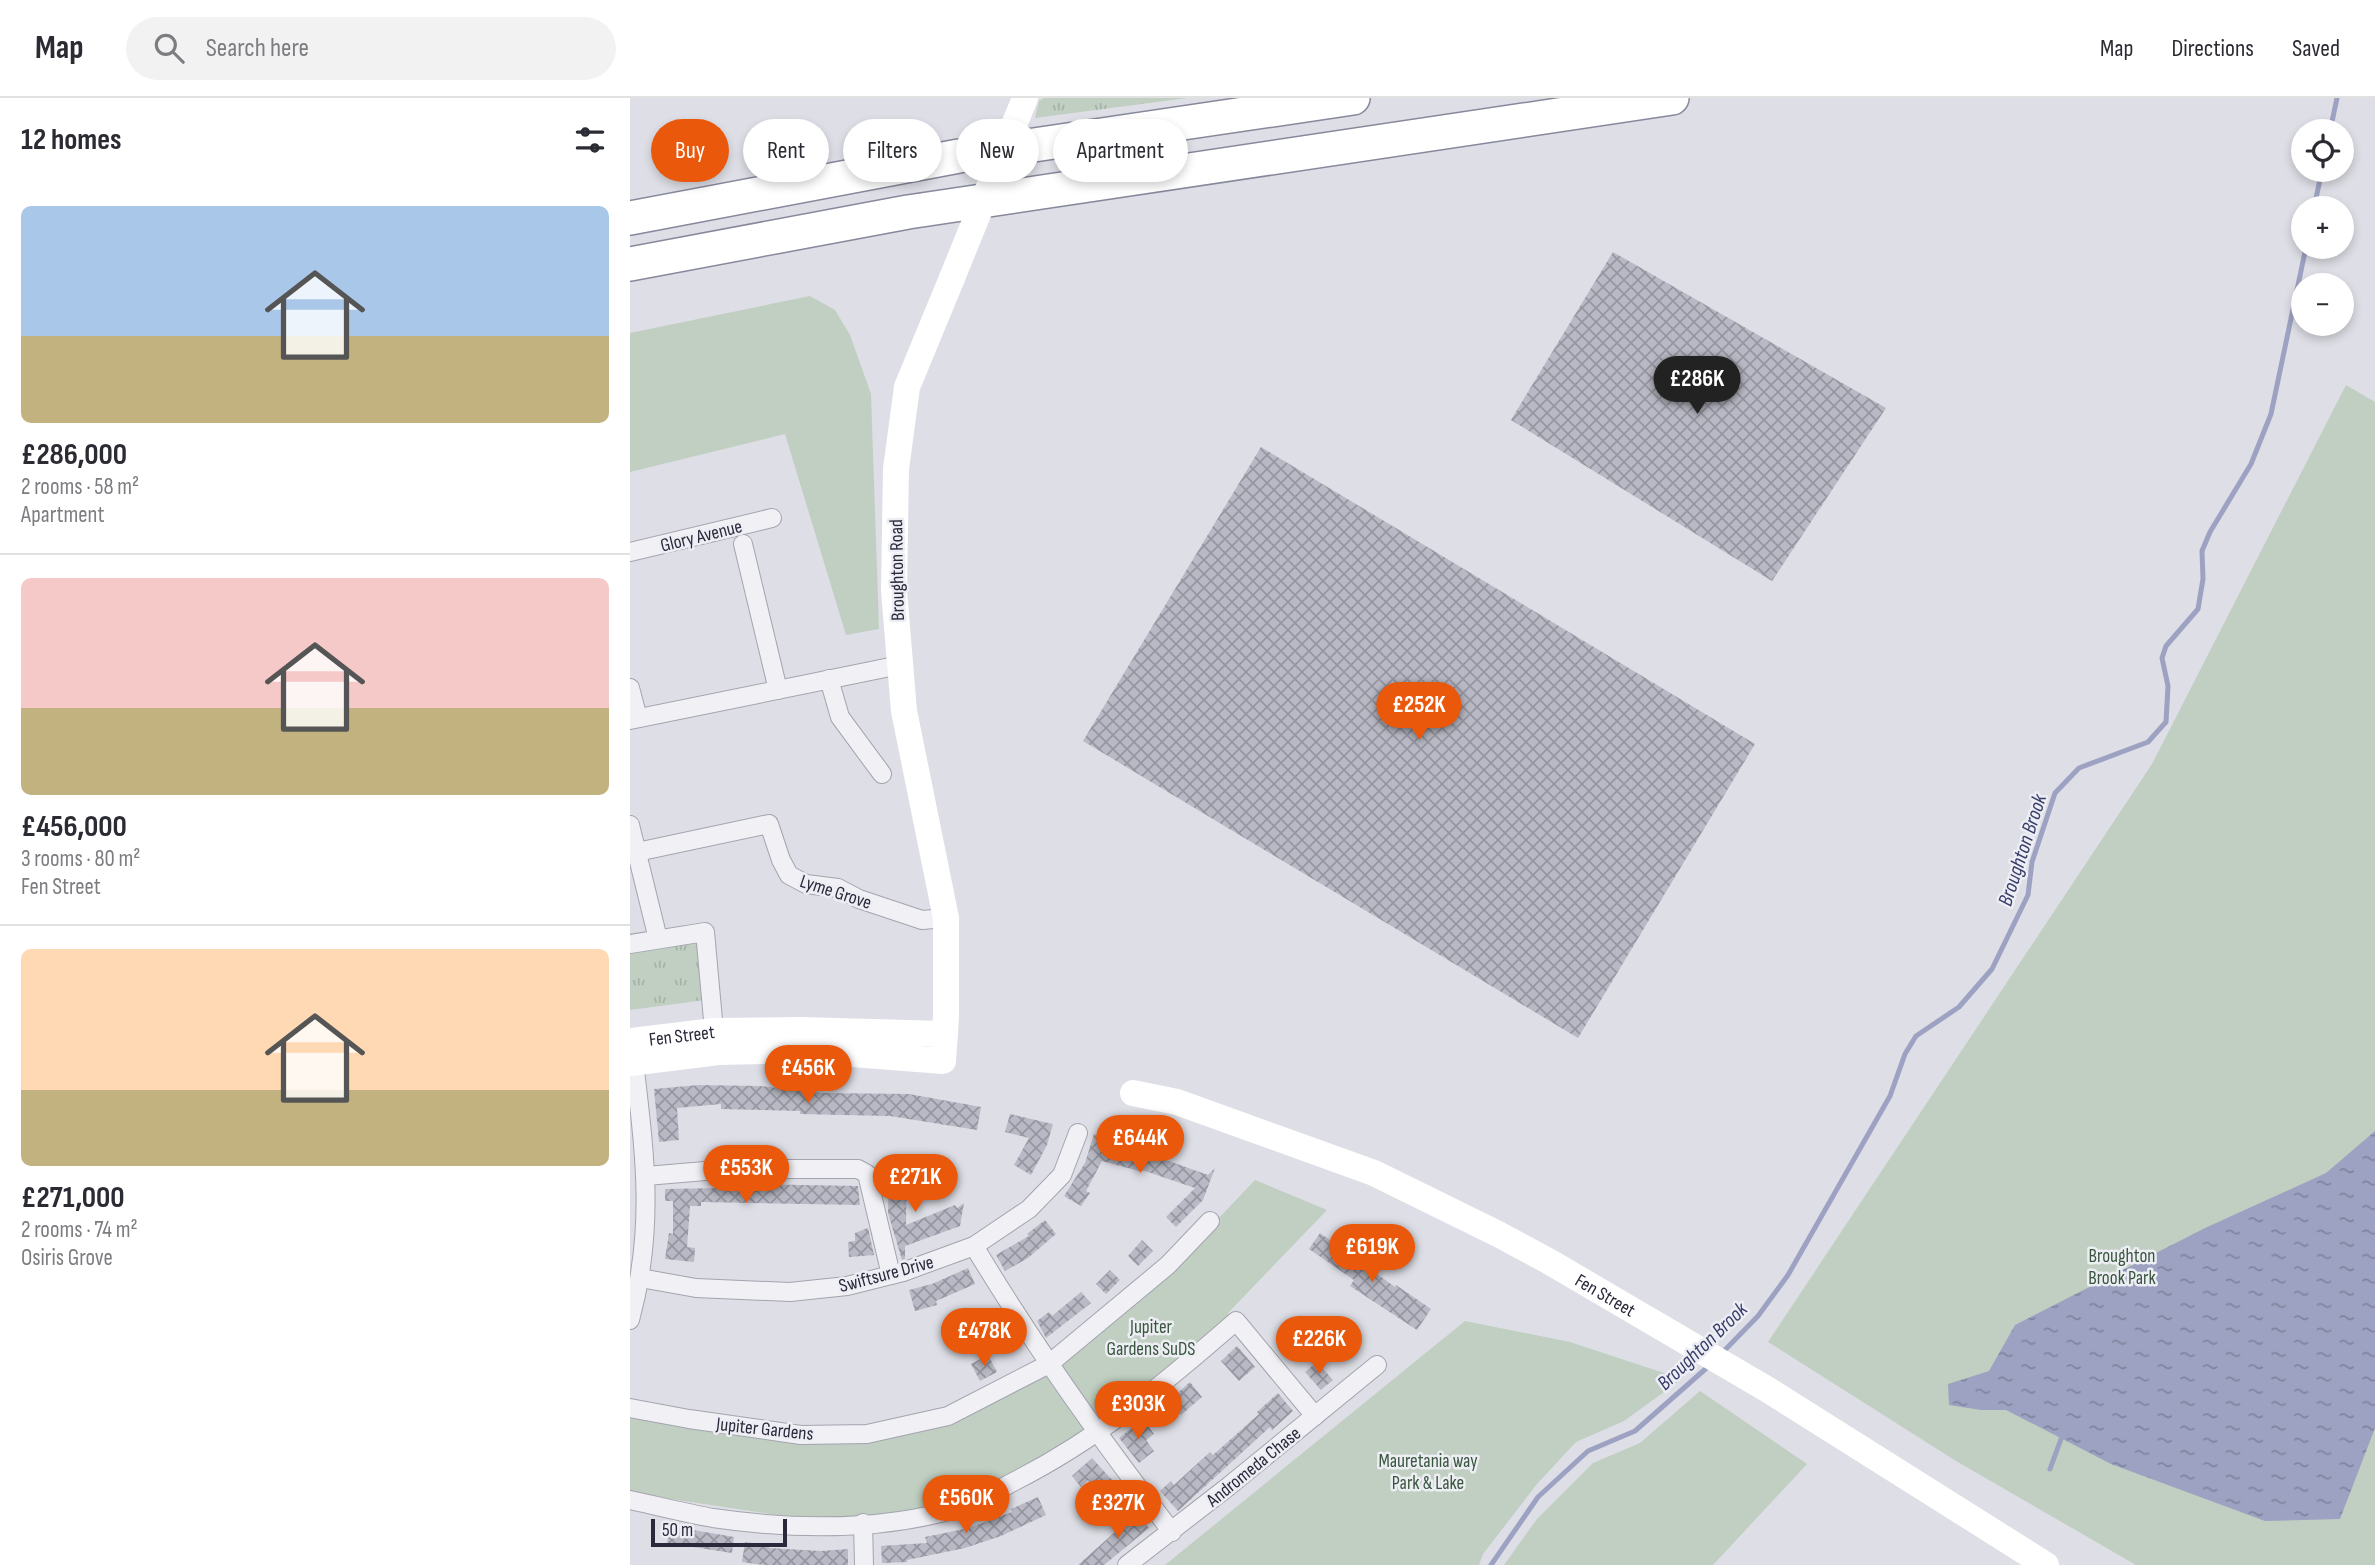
<!DOCTYPE html>
<html lang="en">
<head>
<meta charset="utf-8">
<style>
  :root { --surface:#fff; --page:#f2f2f3; --text:#2b2b33; --muted:#7c7c81; --line:#e1e1e2; --accent:#ea580c }
  body { margin:0; font-family:"Sofia Sans Condensed",sans-serif; background:var(--page); color:var(--text); height:100vh; display:flex; flex-direction:column; font-size:26px; white-space:nowrap }
  * { box-sizing:border-box; margin:0 }
  p { font-size:23px; color:var(--muted) }
  .icon { flex:none; width:38px; height:38px; fill:none; stroke:currentColor; stroke-width:2; stroke-linecap:round; stroke-linejoin:round }
  .map { position:relative; flex:1; overflow:hidden }
  .details { display:flex; flex-direction:column; background:var(--surface); width:630px }
  .details>* { flex:none }
  .guide { position:absolute; left:21px; top:21px; width:665px; height:63px; display:flex; gap:14px }
  .tools { position:absolute; left:1661px; top:21px; display:grid; gap:14px }
  .tools a { display:grid; place-items:center; width:63px; height:63px; border-radius:50%; background:var(--surface); box-shadow:0 4px 10px #0003; font-size:35px }
  .scale { position:absolute; left:21px; bottom:18px; width:136px; box-sizing:border-box; padding-left:7px; border:4px solid #29293b; border-top:0; font-size:19px; line-height:24px; white-space:nowrap; color:#29293b; -webkit-text-stroke:5px #edeef4; paint-order:stroke }
  .price { position:absolute; translate:-50% -60px; padding:0 16px; border-radius:24px; background:var(--accent); color:#fff; font-size:23px; line-height:46px; filter:drop-shadow(0 2px 4px #0008) }
  .price::after { content:''; position:absolute; left:50%; top:42px; width:21px; height:16px; margin-left:-10px; background:inherit; clip-path:polygon(0 0,100% 0,50% 100%) }
  .price.selected { background:#222; color:#fff }
  ul { padding:0; list-style:none }
  li { display:grid; align-content:center; gap:14px; height:371px; padding:0 21px }
  li+li { border-top:2px solid var(--line) }
  li span { display:grid; place-items:center; height:217px; border-radius:10px; color:#555 }
  li>.icon { margin-inline-start:auto }
  span .icon { width:126px; height:126px; fill:#fffc; stroke-width:1 }
  li b { font-size:30px }
  h2 { display:flex; justify-content:space-between; align-items:center; height:84px; padding:0 21px; font-size:30px }
  .pill { padding:0 24px; border-radius:32px; background:var(--surface); box-shadow:0 4px 10px #0003; font-size:24px; line-height:63px }
  .pill.selected { background:var(--accent); color:#fff }
  header { display:flex; align-items:center; gap:42px; box-sizing:border-box; height:98px; padding:0 35px; background:var(--surface); border-bottom:2px solid var(--line) }
  header strong { font-size:33px }
  nav { display:flex; gap:38px; margin-inline-start:auto; font-size:24px }
  .search { width:490px; height:63px; background:var(--page); display:flex; align-items:center; gap:18px; box-sizing:border-box; padding:0 24px; border-radius:38px; color:var(--muted); font-size:26px }
  main { display:flex; flex:1; min-height:0 }
  .map>svg:first-child { display:block }
  .grass { fill:url(#grass-tufts) }
  .park { fill:#c0cfc1 }
  .water { fill:url(#water-ripples) }
  .lines { fill:none; stroke-linecap:round; stroke-linejoin:round }
  .stream { stroke:#9da2c2; stroke-width:5 }
  .building { fill:url(#building-cross-hatch) }
  .street-casing { stroke:#a4a4af; stroke-width:20 }
  .highway-casing { stroke:#87889b; stroke-width:36 }
  .street { stroke:#f0f0f5; stroke-width:18 }
  .secondary { stroke:#fff; stroke-width:26 }
  .highway { stroke:#fff; stroke-width:33 }
  .secondary-bridge { stroke:#fff; stroke-width:26 }
  .labels { text-anchor:middle; stroke-width:5; stroke-linejoin:round; paint-order:stroke }
  .street-label { font-size:19px; fill:#29293b; stroke:#edeef4 }
  .park-label { font-size:19px; fill:#38553d; stroke:#edeef4 }
  .water-label { font-size:21px; font-style:italic; fill:#383d6a; stroke:#edeef4 }
</style>
</head>
<body>
<header>
<strong>Map</strong>
<div class="search"><svg class="icon" aria-label="search" viewBox="0 0 24 24"><circle cx="10" cy="10" r="6"/><path d="M15 15l6 6"/></svg>Search here</div>
<nav><a>Map</a><a>Directions</a><a>Saved</a></nav>
</header>
<main>
<section class="details">
<h2>12 homes<svg class="icon" aria-label="filters" viewBox="0 0 24 24"><path d="M4 7h16M4 17h16"/><circle cx="9" cy="7" r="2"/><circle cx="15" cy="17" r="2"/></svg></h2>
<ul>
<li><span style="background:linear-gradient(#a9c7e8 60%,#c2b280 0)"><svg class="icon" aria-label="home" viewBox="0 0 24 24"><path d="M3 11l9-7 9 7M6 9v11h12V9"/></svg></span><div><b>£286,000</b><p>2 rooms · 58 m²</p><p>Apartment</p></div></li>
<li><span style="background:linear-gradient(#f6c9c9 60%,#c2b280 0)"><svg class="icon" aria-label="home" viewBox="0 0 24 24"><path d="M3 11l9-7 9 7M6 9v11h12V9"/></svg></span><div><b>£456,000</b><p>3 rooms · 80 m²</p><p>Fen Street</p></div></li>
<li><span style="background:linear-gradient(#ffd9b3 65%,#c2b280 0)"><svg class="icon" aria-label="home" viewBox="0 0 24 24"><path d="M3 11l9-7 9 7M6 9v11h12V9"/></svg></span><div><b>£271,000</b><p>2 rooms · 74 m²</p><p>Osiris Grove</p></div></li>
</ul>
</section>
<div class="map">
<svg width="1745" height="1467" viewBox="0 0 1745 1467">
  <defs>
    <pattern id="grass-tufts" width="24" height="20" patternUnits="userSpaceOnUse" patternTransform="scale(1.75)"><rect width="24" height="20" fill="#c0cfc1"/><path d="M3 7l-1-3M5 7V3M7 7l1-3M15 17l-1-3M17 17v-4M19 17l1-3" fill="none" stroke="#a5b2a7"/></pattern>
    <pattern id="water-ripples" width="26" height="14" patternUnits="userSpaceOnUse" patternTransform="scale(1.75)"><rect width="26" height="14" fill="#9da2c2"/><path d="M2 4q2-2 4 0t4 0M15 11q2-2 4 0t4 0" fill="none" stroke="#80849f"/></pattern>
    <pattern id="building-cross-hatch" width="8" height="8" patternUnits="userSpaceOnUse" patternTransform="scale(1.75)"><rect width="8" height="8" fill="#b9b9c5"/><path d="M0 0l8 8M0 8l8-8" fill="none" stroke="#9696a1"/></pattern>
  </defs>
  <rect width="100%" height="100%" fill="#dedee6"/>
  <g class="grass">
    <path d="M 414,0 L 557,0 L 405,20 L 409,3 Z"/>
    <path d="M 70,842 L 75,902 L 0,912 L 0,854 Z"/>
  </g>
  <g class="park">
    <path d="M 180,198 L 205,212 L 220,237 L 241,296 L 249,531 L 216,537 L 155,336 L 0,374 L 0,235 Z"/>
    <path d="M 1716,287 L 1745,304 L 1745,1467 L 1506,1467 L 1326,1363 L 1138,1244 L 1522,666 Z"/>
    <path d="M 625,1082 L 697,1112 L 598,1215 L 601,1221 L 546,1269 L 430,1353 L 337,1398 L 271,1415 L 199,1420 L 147,1417 L 0,1395 L 0,1319 L 109,1338 L 186,1342 L 378,1298 L 404,1282 L 586,1123 Z"/>
    <path d="M 835,1223 L 940,1244 L 1052,1281 L 994,1323 L 946,1344 L 907,1386 L 853,1456 L 849,1467 L 535,1467 Z"/>
    <path d="M 1070,1293 L 1177,1366 L 1083,1467 L 874,1467 L 907,1421 L 963,1365 L 1010,1345 Z"/>
  </g>
  <path class="water" d="M 1745,1033 L 1745,1330 L 1710,1421 L 1635,1423 L 1481,1366 L 1376,1312 L 1351,1312 L 1319,1307 L 1318,1286 L 1359,1273 L 1385,1227 L 1575,1130 L 1696,1075 Z"/>
  <g class="lines">
    <g class="stream">
      <path d="M 1700,33 L 1707,0"/>
      <path d="M 1684,110 L 1692,72"/>
      <path d="M 1092,1255 L 1128,1218 L 1158,1177 L 1260,998 L 1275,956 L 1286,938 L 1329,909 L 1362,871 L 1398,797 L 1402,764 L 1425,695 L 1449,670 L 1518,644 L 1536,624 L 1538,588 L 1532,560 L 1536,548 L 1568,511 L 1573,481 L 1572,453 L 1580,434 L 1621,366 L 1641,316 L 1676,149"/>
      <path d="M 1420,1371 L 1431,1341"/>
      <path d="M 861,1467 L 908,1399 L 958,1353 L 1005,1333 L 1080,1267"/>
    </g>
  </g>
  <g class="building">
    <path d="M 983,154 L 1256,310 L 1142,483 L 881,322 Z"/>
    <path d="M 631,349 L 1125,646 L 948,940 L 453,643 Z"/>
    <path d="M 69,987 L 130,988 L 194,995 L 279,996 L 351,1009 L 347,1032 L 260,1018 L 170,1016 L 170,1013 L 91,1011 L 91,1006 L 47,1010 L 49,1042 L 29,1044 L 24,991 Z"/>
    <path d="M 380,1016 L 423,1026 L 417,1047 L 401,1077 L 384,1067 L 399,1040 L 375,1034 Z"/>
    <path d="M 464,1036 L 480,1041 L 478,1046 L 522,1057 L 578,1077 L 585,1070 L 573,1102 L 546,1129 L 536,1119 L 565,1090 L 509,1071 L 509,1073 L 472,1063 L 456,1093 L 460,1095 L 451,1108 L 434,1098 L 455,1065 Z"/>
    <path d="M 259,1067 L 277,1067 L 276,1127 L 325,1107 L 327,1110 L 334,1105 L 330,1128 L 275,1148 L 275,1161 L 272,1162 L 258,1115 Z"/>
    <path d="M 116,1086 L 228,1088 L 230,1107 L 71,1104 L 71,1108 L 60,1108 L 57,1149 L 65,1150 L 64,1164 L 35,1161 L 39,1135 L 43,1136 L 43,1103 L 35,1103 L 35,1091 L 95,1090 L 95,1087 Z"/>
    <path d="M 415,1122 L 426,1136 L 398,1160 L 375,1173 L 366,1157 L 399,1138 L 397,1136 Z"/>
    <path d="M 238,1130 L 244,1157 L 219,1159 L 218,1144 L 225,1143 L 225,1135 Z"/>
    <path d="M 690,1135 L 765,1189 L 766,1187 L 801,1211 L 787,1232 L 720,1188 L 724,1182 L 679,1151 Z"/>
    <path d="M 512,1142 L 523,1153 L 508,1168 L 498,1158 Z"/>
    <path d="M 338,1170 L 345,1186 L 306,1203 L 307,1207 L 285,1213 L 279,1192 L 302,1186 Z"/>
    <path d="M 480,1172 L 490,1182 L 476,1196 L 466,1186 Z"/>
    <path d="M 451,1194 L 461,1205 L 416,1240 L 407,1223 L 419,1214 L 422,1218 Z"/>
    <path d="M 607,1248 L 625,1269 L 609,1283 L 591,1263 Z"/>
    <path d="M 358,1257 L 367,1274 L 350,1283 L 341,1266 Z"/>
    <path d="M 687,1264 L 703,1282 L 691,1292 L 675,1274 Z"/>
    <path d="M 560,1284 L 572,1299 L 551,1317 L 539,1303 Z"/>
    <path d="M 648,1295 L 663,1313 L 642,1332 L 640,1329 L 548,1413 L 530,1393 L 541,1383 L 544,1387 L 580,1354 L 583,1357 L 629,1316 L 627,1314 Z"/>
    <path d="M 513,1321 L 524,1336 L 516,1342 L 524,1353 L 509,1365 L 489,1340 Z"/>
    <path d="M 462,1360 L 483,1383 L 470,1395 L 458,1382 L 451,1389 L 442,1378 Z"/>
    <path d="M 408,1399 L 416,1417 L 371,1438 L 335,1450 L 277,1462 L 277,1464 L 252,1465 L 251,1448 L 297,1445 L 295,1439 L 339,1430 L 382,1414 L 381,1411 Z"/>
    <path d="M 500,1409 L 519,1430 L 474,1467 L 448,1467 L 494,1426 L 489,1420 Z"/>
    <path d="M 40,1428 L 104,1439 L 102,1455 L 37,1445 Z"/>
    <path d="M 115,1444 L 140,1447 L 139,1450 L 191,1453 L 218,1451 L 218,1467 L 134,1467 L 112,1464 Z"/>
  </g>
  <g class="lines">
    <g class="street-casing">
      <g id="street">
        <path d="M 113,446 L 148,592"/>
        <path d="M 0,454 L 142,420"/>
        <path d="M 199,581 L 210,619 L 252,676"/>
        <path d="M 0,590 L 8,620"/>
        <path d="M 0,622 L 270,567"/>
        <path d="M 0,727 L 28,841"/>
        <path d="M 7,754 L 139,726 L 151,762 L 159,777 L 176,786 L 208,790 L 229,801 L 292,822 L 316,820"/>
        <path d="M 0,846 L 75,834 L 84,933"/>
        <path d="M 16,1078 L 99,1071 L 228,1071 L 237,1076 L 261,1177"/>
        <path d="M 344,1148 C 404,1248 471,1342 542,1434"/>
        <path d="M 10,1180 L 66,1190 L 160,1194 L 217,1188 L 273,1174 L 344,1148 L 399,1111 L 432,1077 L 448,1035"/>
        <path d="M 0,1222 C 25,1130 15,1057 4,964"/>
        <path d="M 0,1310 L 59,1321 L 171,1337 L 237,1336 L 318,1318 L 419,1266 L 538,1167 L 580,1123"/>
        <path d="M 0,1402 C 28,1408 55,1415 83,1420 C 165,1432 256,1433 336,1408 C 352,1403 368,1392 383,1384 C 468,1341 535,1285 606,1223 L 685,1318"/>
        <path d="M 233,1425 L 234,1467"/>
        <path d="M 497,1467 L 599,1388 L 747,1267"/>
      </g>
    </g>
    <g class="highway-casing">
      <g id="highway">
        <path d="M 0,120 L 329,58 L 723,0"/>
        <path d="M 0,166 L 278,114 L 1042,0"/>
      </g>
    </g>
    <use href="#street" class="street"/>
    <g class="secondary">
      <path id="s1" d="M 0,943 L 84,933 L 170,932 L 315,936"/>
      <path d="M 0,965 L 88,954 L 171,952 L 313,963 L 316,919 L 316,820 L 274,613 L 264,493 L 266,371 L 277,289 L 322,180"/>
      <path id="s2" d="M 503,995 L 547,1004 L 744,1075 L 868,1136 L 920,1164 L 1140,1293 L 1416,1467"/>
    </g>
    <use href="#highway" class="highway"/>
    <path class="secondary-bridge" d="M 322,180 L 395,0"/>
  </g>
  <g class="labels">
    <g class="street-label">
      <text transform="translate(71 437) rotate(-14)" y="7">Glory Avenue</text>
      <text transform="translate(266 472) rotate(-91)" y="7">Broughton Road</text>
      <text transform="translate(206 793) rotate(18)" y="7">Lyme Grove</text>
      <text dy="7" stroke="none"><textPath href="#s1" startOffset="52">Fen Street</textPath></text>
      <text transform="translate(256 1175) rotate(-15)" y="7">Swiftsure Drive</text>
      <text dy="7" stroke="none"><textPath href="#s2" startOffset="516">Fen Street</textPath></text>
      <text transform="translate(135 1330) rotate(6)" y="7">Jupiter Gardens</text>
      <text transform="translate(623 1368) rotate(-39)" y="7">Andromeda Chase</text>
    </g>
    <g class="park-label">
      <text x="1492" y="1164">Broughton<tspan x="1492" dy="22">Brook Park</tspan></text>
      <text x="521" y="1235">Jupiter<tspan x="521" dy="22">Gardens SuDS</tspan></text>
      <text x="798" y="1369">Mauretania way<tspan x="798" dy="22">Park &amp; Lake</tspan></text>
    </g>
    <g class="water-label">
      <text transform="translate(1392 752) rotate(-72)" y="7">Broughton Brook</text>
      <text transform="translate(1072 1248) rotate(-44)" y="7">Broughton Brook</text>
    </g>
  </g>
</svg>
<div class="tools">
<a><svg class="icon" aria-label="locate" viewBox="0 0 24 24"><circle cx="12" cy="12" r="6"/><path d="M12 2v4M12 18v4M2 12h4M18 12h4"/></svg></a>
<a>+</a>
<a>−</a>
</div>
<div class="scale">50 m</div>
<b class="price selected" style="left:1067px;top:318px">£286K</b>
<b class="price" style="left:789px;top:644px">£252K</b>
<b class="price" style="left:178px;top:1007px">£456K</b>
<b class="price" style="left:510px;top:1077px">£644K</b>
<b class="price" style="left:116px;top:1107px">£553K</b>
<b class="price" style="left:285px;top:1116px">£271K</b>
<b class="price" style="left:742px;top:1186px">£619K</b>
<b class="price" style="left:354px;top:1270px">£478K</b>
<b class="price" style="left:689px;top:1278px">£226K</b>
<b class="price" style="left:508px;top:1343px">£303K</b>
<b class="price" style="left:336px;top:1437px">£560K</b>
<b class="price" style="left:488px;top:1442px">£327K</b>
<div class="guide">
<a class="pill selected">Buy</a>
<a class="pill">Rent</a>
<a class="pill">Filters</a>
<a class="pill">New</a>
<a class="pill">Apartment</a>
</div>
</div>
</main>
</body>
</html>
